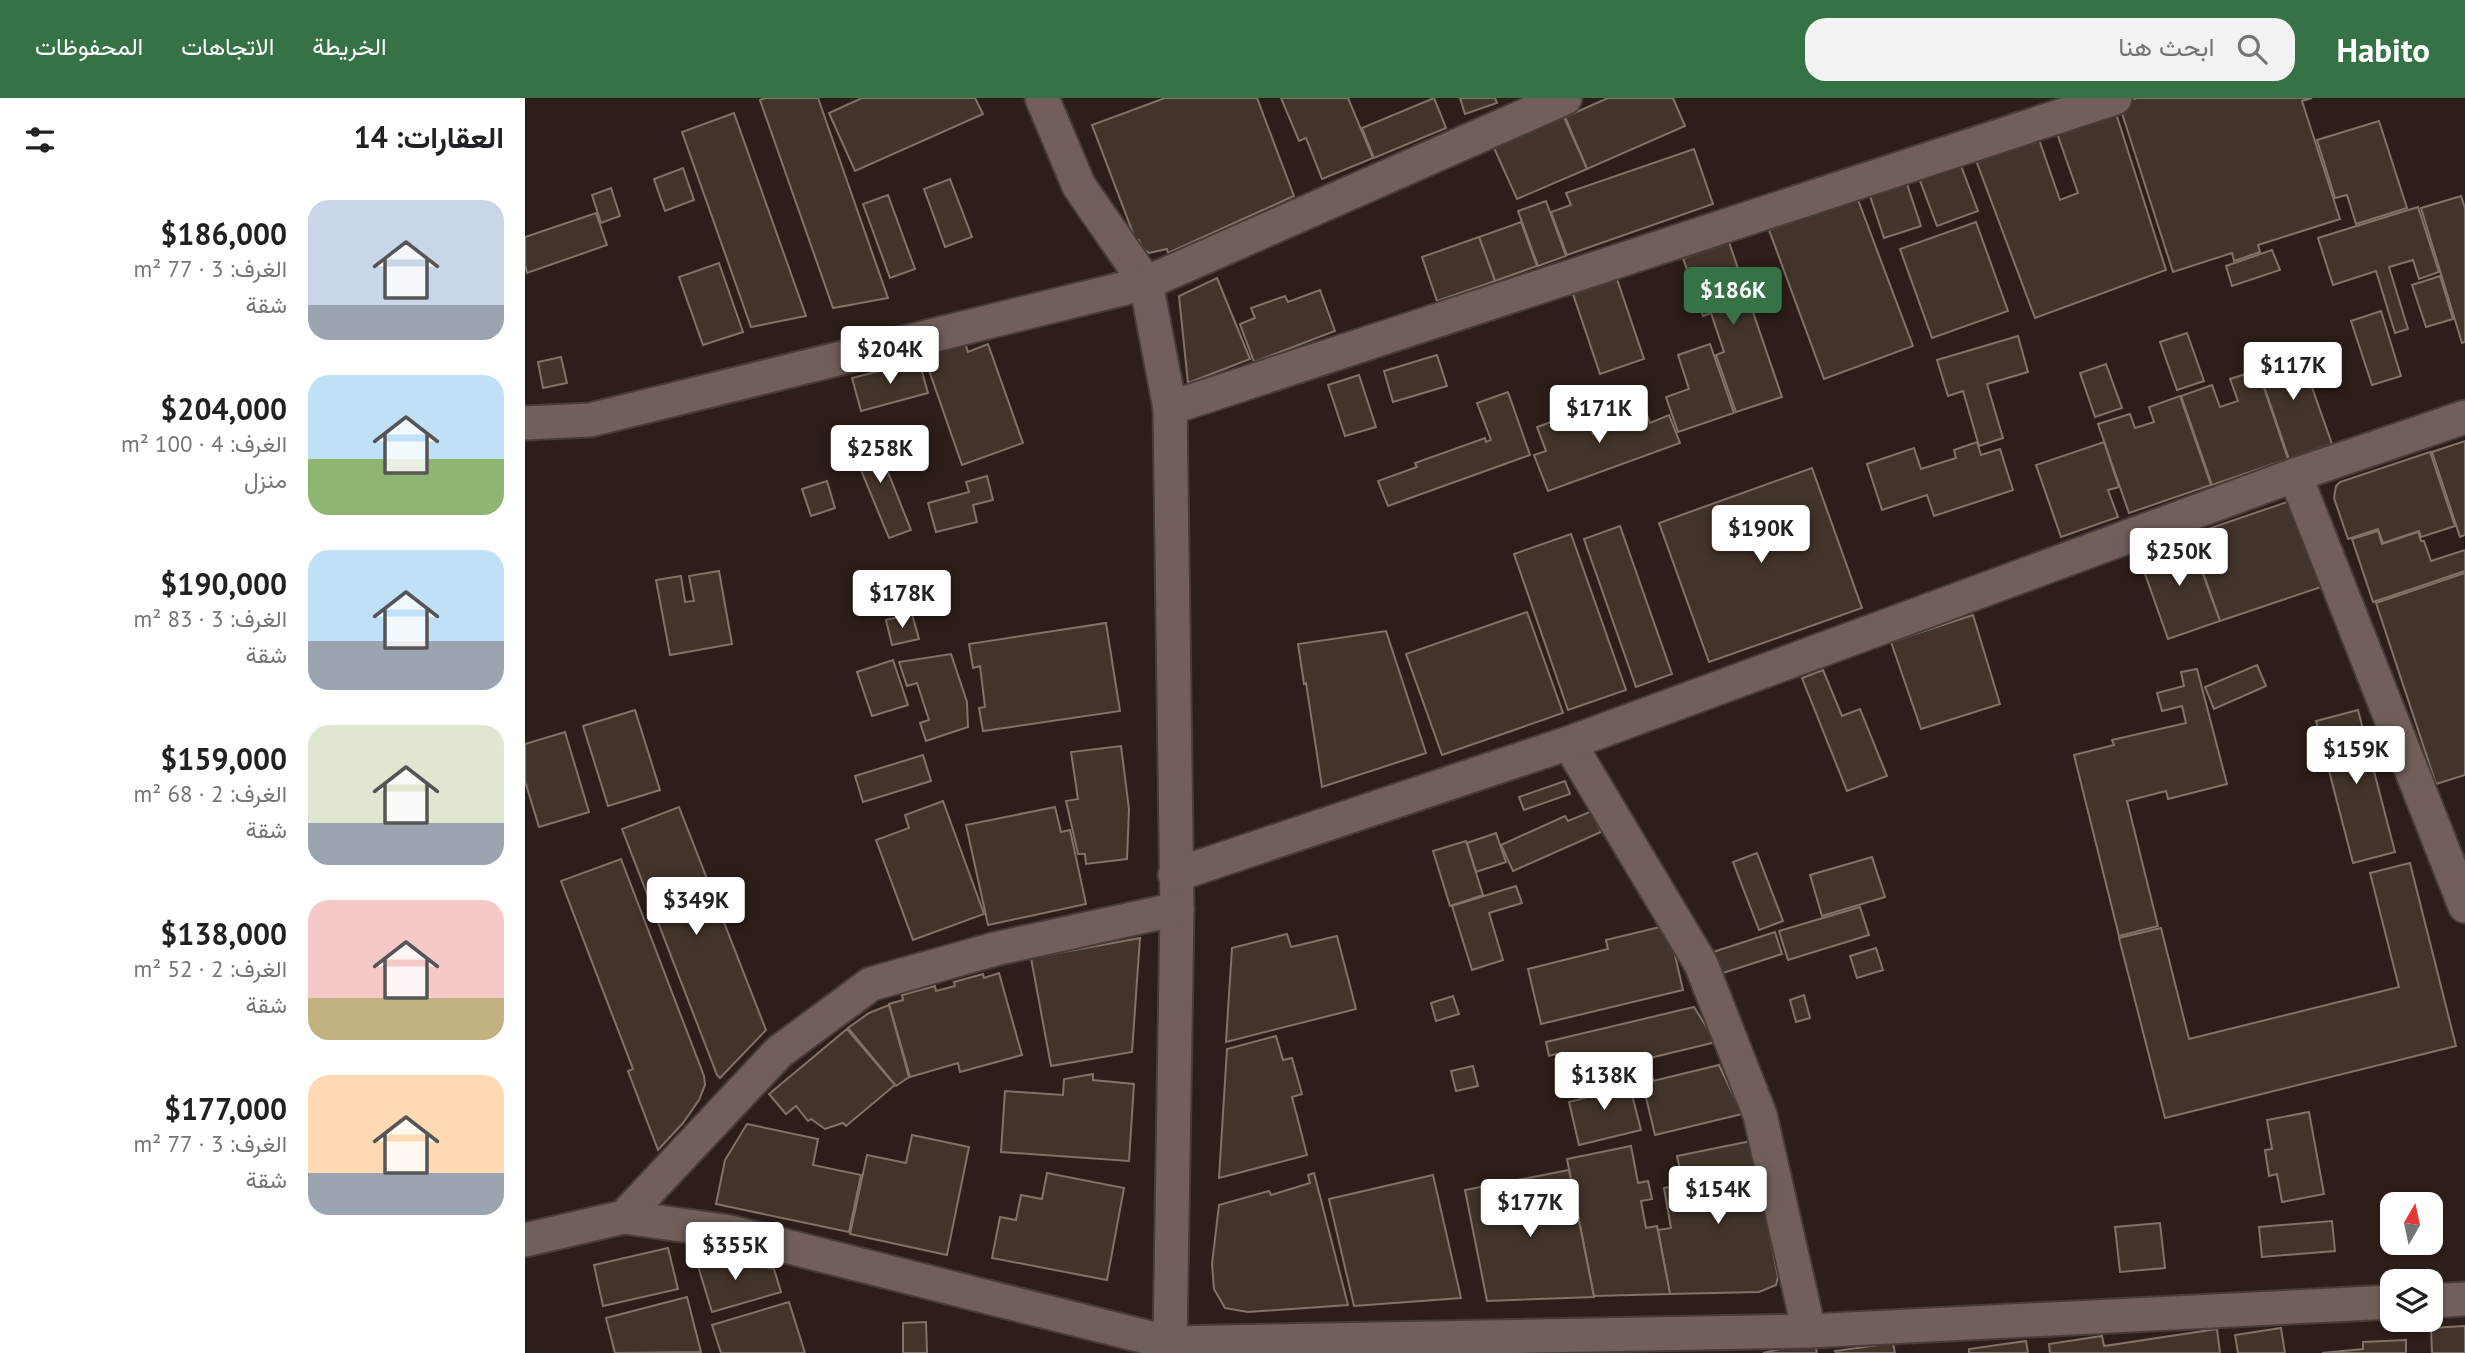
<!DOCTYPE html>
<html lang="ar">
<head>
<meta charset="utf-8">
<style>
  :root { --surface:#fff; --page:#f2f2f2; --text:#202124; --muted:#757577; --accent:#377247 }
  body { margin:0; font-family:"PT Sans",Vazirmatn,sans-serif; background:var(--page); color:var(--text); direction:rtl; height:100vh; display:flex; flex-direction:column; font-size:26px; white-space:nowrap }
  * { box-sizing:border-box; margin:0 }
  p { font-size:23px; color:var(--muted) }
  .icon { flex:none; width:38px; height:38px; fill:none; stroke:currentColor; stroke-width:2; stroke-linecap:round; stroke-linejoin:round }
  .map { position:relative; flex:1; overflow:hidden; direction:ltr }
  .sheet { display:flex; flex-direction:column; background:var(--surface); width:525px }
  .sheet>* { flex:none }
  .needle { width:46px; rotate:9deg }
  .tools { position:absolute; left:1855px; top:1094px; display:grid; gap:14px }
  .tools a { display:grid; place-items:center; width:63px; height:63px; border-radius:14px; background:var(--surface); box-shadow:0 2px 5px #0004; font-size:35px }
  .price { position:absolute; translate:-50% -60px; padding:0 16px; border-radius:7px; background:#fff; color:#222; font-size:23px; line-height:46px; filter:drop-shadow(0 2px 4px #0008) }
  .price::after { content:''; position:absolute; left:50%; top:42px; width:21px; height:16px; margin-left:-10px; background:inherit; clip-path:polygon(0 0,100% 0,50% 100%) }
  .price.on { background:var(--accent); color:#fff }
  ul { padding:0; list-style:none }
  li { display:flex; align-items:center; gap:21px; height:175px; padding:0 21px }
  li span { display:grid; place-items:center; flex:none; width:196px; height:140px; border-radius:21px; color:#555 }
  li>.icon { margin-inline-start:auto }
  span .icon { width:84px; height:84px; fill:#fffc; stroke-width:1 }
  li b { font-size:30px }
  h2 { display:flex; justify-content:space-between; align-items:center; height:84px; padding:0 21px; font-size:30px }
  header { display:flex; align-items:center; gap:42px; box-sizing:border-box; height:98px; padding:0 35px; background:var(--accent); color:#fff }
  header strong { font-size:33px }
  nav { display:flex; gap:38px; margin-inline-start:auto; font-size:24px }
  .search { width:490px; height:63px; background:var(--page); display:flex; align-items:center; gap:18px; box-sizing:border-box; padding:0 24px; border-radius:21px; color:var(--muted); font-size:26px }
  main { display:flex; flex:1; min-height:0 }
  .map>svg:first-child { display:block }
  .building { fill:#42342a; stroke:#827267; stroke-width:2 }
  .lines { fill:none; stroke-linecap:round; stroke-linejoin:round }
  .street-casing { stroke:#483b38; stroke-width:37 }
  .street { stroke:#725f59; stroke-width:33 }
</style>
</head>
<body>
<header>
<strong>Habito</strong>
<div class="search"><svg class="icon" aria-label="search" viewBox="0 0 24 24"><circle cx="10" cy="10" r="6"/><path d="M15 15l6 6"/></svg>ابحث هنا</div>
<nav><a>الخريطة</a><a>الاتجاهات</a><a>المحفوظات</a></nav>
</header>
<main>
<div class="map">
<svg width="1940" height="1255" viewBox="0 0 1940 1255">
  <rect width="100%" height="100%" fill="#2e1e1a"/>
  <g class="building">
    <path d="M 240,0 L 293,0 L 363,200 L 308,210 L 235,2 Z"/>
    <path d="M 337,0 L 450,0 L 458,16 L 330,73 L 304,15 Z"/>
    <path d="M 640,0 L 732,0 L 769,98 L 643,155 L 642,151 L 624,155 L 617,150 L 614,142 L 611,143 L 567,27 Z"/>
    <path d="M 756,0 L 823,0 L 848,60 L 797,81 L 781,40 L 774,43 Z"/>
    <path d="M 909,0 L 921,30 L 849,60 L 837,30 Z"/>
    <path d="M 935,0 L 970,0 L 972,5 L 940,16 Z"/>
    <path d="M 1083,0 L 1148,0 L 1160,28 L 1062,71 L 1040,19 Z"/>
    <path d="M 1612,0 L 1787,0 L 1777,3 L 1815,121 L 1733,147 L 1735,154 L 1709,163 L 1707,155 L 1648,174 L 1594,6 Z"/>
    <path d="M 1588,6 L 1641,172 L 1510,220 L 1446,49 L 1510,30 L 1535,102 L 1553,95 L 1528,24 Z"/>
    <path d="M 209,15 L 281,218 L 226,229 L 157,34 Z"/>
    <path d="M 1039,19 L 1062,71 L 992,101 L 969,50 Z"/>
    <path d="M 1854,23 L 1882,110 L 1831,126 L 1822,97 L 1810,100 L 1792,42 Z"/>
    <path d="M 1169,51 L 1188,106 L 1042,157 L 1026,114 L 1046,107 L 1041,95 Z"/>
    <path d="M 1435,65 L 1453,113 L 1412,128 L 1394,80 Z"/>
    <path d="M 158,70 L 169,102 L 140,113 L 129,81 Z"/>
    <path d="M 425,81 L 447,139 L 420,149 L 399,91 Z"/>
    <path d="M 1381,83 L 1396,128 L 1359,140 L 1344,95 Z"/>
    <path d="M 86,90 L 95,118 L 76,125 L 67,97 Z"/>
    <path d="M 363,97 L 390,171 L 365,180 L 338,106 Z"/>
    <path d="M 1936,98 L 1940,110 L 1940,244 L 1937,245 L 1896,110 Z"/>
    <path d="M 1332,99 L 1388,248 L 1299,281 L 1244,132 Z"/>
    <path d="M 1021,103 L 1041,158 L 1013,168 L 993,113 Z"/>
    <path d="M 1893,109 L 1914,174 L 1894,181 L 1888,162 L 1864,169 L 1883,231 L 1870,235 L 1851,173 L 1808,187 L 1793,140 Z"/>
    <path d="M 71,115 L 82,147 L 2,175 L 0,167 L 0,139 Z"/>
    <path d="M 996,124 L 1012,168 L 970,183 L 954,139 Z"/>
    <path d="M 1451,124 L 1483,213 L 1407,240 L 1375,151 Z"/>
    <path d="M 954,139 L 970,183 L 912,203 L 897,159 Z"/>
    <path d="M 1204,144 L 1257,299 L 1211,314 L 1191,257 L 1199,254 L 1186,215 L 1178,218 L 1158,160 Z"/>
    <path d="M 1747,152 L 1755,172 L 1707,188 L 1701,168 Z"/>
    <path d="M 194,165 L 218,234 L 178,247 L 154,179 Z"/>
    <path d="M 1915,178 L 1928,221 L 1901,229 L 1887,187 Z"/>
    <path d="M 692,180 L 725,261 L 663,285 L 654,198 Z"/>
    <path d="M 1092,181 L 1119,261 L 1075,276 L 1048,196 Z"/>
    <path d="M 795,192 L 810,233 L 729,264 L 715,226 L 730,220 L 726,210 L 760,198 L 763,204 Z"/>
    <path d="M 1856,213 L 1876,278 L 1847,287 L 1826,223 Z"/>
    <path d="M 1662,235 L 1679,283 L 1652,292 L 1635,244 Z"/>
    <path d="M 1493,238 L 1503,274 L 1462,286 L 1478,340 L 1454,348 L 1438,293 L 1423,298 L 1412,262 Z"/>
    <path d="M 439,241 L 443,254 L 463,246 L 498,345 L 437,367 L 398,255 Z"/>
    <path d="M 1185,246 L 1209,315 L 1153,334 L 1141,299 L 1164,291 L 1153,257 Z"/>
    <path d="M 1772,247 L 1807,346 L 1764,361 L 1730,262 Z"/>
    <path d="M 912,257 L 922,288 L 868,304 L 859,273 Z"/>
    <path d="M 36,259 L 42,285 L 18,290 L 13,264 Z"/>
    <path d="M 394,263 L 403,295 L 336,313 L 327,280 Z"/>
    <path d="M 1581,266 L 1597,310 L 1570,319 L 1555,275 Z"/>
    <path d="M 1733,272 L 1763,361 L 1687,387 L 1656,298 L 1687,287 L 1695,309 L 1713,303 L 1705,281 Z"/>
    <path d="M 834,277 L 851,329 L 820,338 L 803,287 Z"/>
    <path d="M 983,294 L 1005,357 L 863,408 L 853,383 L 892,369 L 890,365 L 960,340 L 961,344 L 966,342 L 952,305 Z"/>
    <path d="M 1655,298 L 1686,387 L 1604,415 L 1573,326 L 1605,316 L 1610,330 L 1629,324 L 1624,309 Z"/>
    <path d="M 1118,306 L 1125,325 L 1144,317 L 1155,345 L 1023,393 L 1009,357 L 1021,353 L 1012,329 L 1059,312 L 1068,336 L 1091,328 L 1087,318 Z"/>
    <path d="M 347,334 L 386,432 L 364,440 L 324,343 Z"/>
    <path d="M 1940,343 L 1940,437 L 1935,439 L 1907,354 Z"/>
    <path d="M 1452,344 L 1456,357 L 1475,351 L 1488,392 L 1409,418 L 1402,397 L 1357,412 L 1342,366 L 1389,350 L 1396,371 L 1431,360 L 1429,352 Z"/>
    <path d="M 1579,344 L 1594,389 L 1583,392 L 1593,419 L 1536,439 L 1511,367 Z"/>
    <path d="M 1905,354 L 1930,428 L 1896,439 L 1894,433 L 1858,445 L 1853,431 L 1823,441 L 1809,400 L 1811,388 L 1815,384 Z"/>
    <path d="M 1287,370 L 1337,510 L 1184,564 L 1134,425 Z"/>
    <path d="M 462,378 L 468,402 L 448,407 L 452,424 L 411,434 L 403,405 L 444,394 L 441,384 Z"/>
    <path d="M 302,383 L 310,410 L 286,418 L 277,391 Z"/>
    <path d="M 1768,402 L 1799,488 L 1695,523 L 1665,437 Z"/>
    <path d="M 1095,428 L 1147,576 L 1111,589 L 1059,441 Z"/>
    <path d="M 1853,433 L 1857,446 L 1893,434 L 1896,443 L 1899,443 L 1906,463 L 1940,452 L 1940,473 L 1848,504 L 1827,441 Z"/>
    <path d="M 1046,436 L 1101,592 L 1043,612 L 989,456 Z"/>
    <path d="M 1664,438 L 1695,523 L 1643,541 L 1613,456 Z"/>
    <path d="M 194,473 L 207,546 L 145,557 L 131,482 L 156,478 L 160,504 L 169,503 L 164,478 Z"/>
    <path d="M 1940,475 L 1940,677 L 1911,686 L 1851,505 Z"/>
    <path d="M 1002,514 L 1038,615 L 917,657 L 881,556 Z"/>
    <path d="M 387,516 L 394,541 L 367,547 L 361,522 Z"/>
    <path d="M 1448,517 L 1475,606 L 1396,631 L 1366,544 Z"/>
    <path d="M 581,525 L 595,613 L 458,633 L 454,610 L 460,609 L 455,568 L 448,570 L 444,546 Z"/>
    <path d="M 861,533 L 901,655 L 797,689 L 781,585 L 779,586 L 773,546 Z"/>
    <path d="M 426,556 L 442,604 L 443,629 L 401,643 L 395,625 L 404,622 L 392,585 L 382,588 L 374,564 Z"/>
    <path d="M 368,562 L 383,607 L 347,618 L 332,574 Z"/>
    <path d="M 1732,567 L 1741,588 L 1689,611 L 1680,589 Z"/>
    <path d="M 1672,571 L 1702,686 L 1643,701 L 1641,693 L 1602,703 L 1633,828 L 1594,838 L 1549,657 L 1589,647 L 1587,642 L 1661,625 L 1657,608 L 1637,613 L 1632,595 L 1659,588 L 1656,574 Z"/>
    <path d="M 1298,572 L 1317,618 L 1335,611 L 1362,678 L 1322,693 L 1277,580 Z"/>
    <path d="M 110,612 L 135,692 L 83,708 L 58,628 Z"/>
    <path d="M 1833,612 L 1870,754 L 1828,765 L 1791,623 Z"/>
    <path d="M 40,634 L 64,714 L 14,729 L 0,683 L 0,646 Z"/>
    <path d="M 596,648 L 604,711 L 602,761 L 561,766 L 560,756 L 553,756 L 541,703 L 553,701 L 546,654 Z"/>
    <path d="M 398,657 L 406,683 L 338,704 L 330,678 Z"/>
    <path d="M 1040,683 L 1045,696 L 999,712 L 994,699 Z"/>
    <path d="M 418,703 L 459,816 L 388,842 L 351,742 L 384,730 L 380,717 Z"/>
    <path d="M 154,709 L 241,932 L 195,980 L 192,977 L 97,731 Z"/>
    <path d="M 530,709 L 536,734 L 545,732 L 561,806 L 463,827 L 441,727 Z"/>
    <path d="M 1067,713 L 1076,734 L 988,773 L 976,747 L 1040,718 L 1043,723 Z"/>
    <path d="M 971,735 L 981,764 L 951,774 L 942,745 Z"/>
    <path d="M 941,743 L 958,797 L 925,808 L 908,753 Z"/>
    <path d="M 1232,755 L 1258,823 L 1234,832 L 1208,764 Z"/>
    <path d="M 1347,759 L 1360,799 L 1297,818 L 1285,777 Z"/>
    <path d="M 96,761 L 179,978 L 180,987 L 174,1002 L 158,1025 L 133,1052 L 103,973 L 108,971 L 36,783 Z"/>
    <path d="M 1885,765 L 1931,948 L 1640,1020 L 1594,840 L 1636,830 L 1664,941 L 1874,889 L 1845,775 Z"/>
    <path d="M 991,788 L 997,805 L 964,815 L 978,862 L 947,872 L 927,808 Z"/>
    <path d="M 1335,809 L 1344,837 L 1263,862 L 1254,833 Z"/>
    <path d="M 1143,827 L 1158,892 L 1016,926 L 1003,871 L 1083,851 L 1081,842 Z"/>
    <path d="M 1250,834 L 1257,856 L 1195,876 L 1188,854 Z"/>
    <path d="M 762,836 L 766,849 L 812,838 L 831,911 L 701,944 L 707,850 Z"/>
    <path d="M 615,840 L 607,954 L 526,968 L 506,860 Z"/>
    <path d="M 1351,850 L 1358,872 L 1332,880 L 1325,858 Z"/>
    <path d="M 474,875 L 497,957 L 435,974 L 433,965 L 385,979 L 364,906 L 378,902 L 377,897 L 410,888 L 411,893 L 430,888 L 429,884 L 458,876 L 459,880 Z"/>
    <path d="M 1279,897 L 1285,920 L 1271,924 L 1265,902 Z"/>
    <path d="M 928,898 L 934,916 L 911,923 L 906,905 Z"/>
    <path d="M 364,907 L 384,979 L 371,988 L 323,930 L 344,915 Z"/>
    <path d="M 1169,909 L 1191,944 L 1104,965 L 1106,972 L 1057,984 L 1055,977 L 1037,981 L 1031,956 L 1024,958 L 1021,944 Z"/>
    <path d="M 322,931 L 370,987 L 321,1028 L 318,1025 L 300,1031 L 286,1021 L 283,1023 L 271,1008 L 261,1016 L 244,996 Z"/>
    <path d="M 751,938 L 758,962 L 767,960 L 777,996 L 767,999 L 782,1057 L 694,1080 L 702,951 Z"/>
    <path d="M 1194,967 L 1217,1016 L 1130,1037 L 1117,983 L 1128,981 L 1128,983 Z"/>
    <path d="M 948,968 L 953,988 L 931,993 L 926,973 Z"/>
    <path d="M 568,976 L 568,982 L 609,986 L 604,1063 L 476,1054 L 480,993 L 538,997 L 539,981 Z"/>
    <path d="M 1091,980 L 1095,992 L 1105,989 L 1116,1032 L 1054,1047 L 1044,1004 L 1060,1000 L 1057,988 Z"/>
    <path d="M 1784,1014 L 1799,1096 L 1757,1104 L 1752,1076 L 1744,1078 L 1740,1052 L 1747,1051 L 1742,1022 Z"/>
    <path d="M 222,1026 L 293,1041 L 288,1067 L 336,1077 L 324,1134 L 191,1106 L 200,1062 Z"/>
    <path d="M 387,1037 L 444,1049 L 422,1157 L 325,1136 L 342,1057 L 381,1065 Z"/>
    <path d="M 1226,1043 L 1253,1179 L 1251,1187 L 1234,1194 L 1145,1196 L 1133,1132 L 1146,1130 L 1139,1090 L 1158,1086 L 1152,1058 Z"/>
    <path d="M 1106,1048 L 1113,1085 L 1123,1083 L 1127,1101 L 1116,1103 L 1121,1130 L 1132,1128 L 1145,1196 L 1069,1198 L 1042,1061 Z"/>
    <path d="M 1044,1072 L 1069,1199 L 962,1203 L 940,1092 Z"/>
    <path d="M 522,1075 L 599,1090 L 582,1182 L 467,1160 L 475,1119 L 491,1122 L 496,1097 L 517,1101 Z"/>
    <path d="M 789,1075 L 823,1207 L 723,1214 L 700,1210 L 689,1191 L 687,1166 L 694,1107 L 744,1093 L 746,1097 L 785,1085 L 783,1077 Z"/>
    <path d="M 908,1077 L 936,1200 L 829,1208 L 804,1101 Z"/>
    <path d="M 1807,1123 L 1810,1153 L 1737,1159 L 1734,1129 Z"/>
    <path d="M 1635,1125 L 1640,1170 L 1595,1174 L 1590,1129 Z"/>
    <path d="M 143,1150 L 153,1191 L 78,1208 L 69,1167 Z"/>
    <path d="M 169,1155 L 249,1171 L 256,1194 L 187,1214 Z"/>
    <path d="M 162,1199 L 176,1254 L 90,1255 L 81,1220 Z"/>
    <path d="M 264,1204 L 280,1255 L 196,1255 L 187,1227 Z"/>
    <path d="M 401,1224 L 402,1255 L 378,1255 L 378,1225 Z"/>
    <path d="M 1940,1228 L 1940,1255 L 1907,1255 L 1906,1230 Z"/>
    <path d="M 1756,1230 L 1760,1255 L 1713,1255 L 1710,1237 Z"/>
    <path d="M 1692,1231 L 1695,1255 L 1525,1255 L 1524,1246 L 1577,1238 L 1579,1248 Z"/>
    <path d="M 1881,1242 L 1881,1255 L 1797,1255 L 1838,1251 L 1838,1244 Z"/>
    <path d="M 1289,1243 L 1292,1255 L 1238,1255 Z"/>
    <path d="M 1501,1243 L 1503,1255 L 1444,1255 L 1444,1251 Z"/>
    <path d="M 1368,1245 L 1370,1255 L 1311,1255 L 1310,1253 Z"/>
  </g>
  <g class="lines">
    <g class="street-casing">
      <g id="street">
        <path d="M 517,0 L 554,88 L 621,185 L 645,310 L 652,811 L 645,1245"/>
        <path d="M 645,310 L 1590,0"/>
        <path d="M 0,325 L 65,322 L 621,185 L 1040,0"/>
        <path d="M 1770,377 L 1940,808"/>
        <path d="M 1044,645 L 1176,866 L 1235,1017 L 1284,1233"/>
        <path d="M 650,777 L 1044,645 L 1770,377 L 1940,319"/>
        <path d="M 99,1119 L 254,954 L 346,886 L 470,851 L 652,811"/>
        <path d="M 0,1142 L 99,1119 L 205,1134 L 645,1245 L 1284,1233 L 1867,1204"/>
        <path d="M 1906,1203 L 1940,1201"/>
      </g>
    </g>
    <use href="#street" class="street"/>
  </g>
</svg>
<div class="tools">
<a><svg class="needle" viewBox="-14 -14 28 28"><path d="M0-13l5 13h-10z" fill="#e53935"/><path d="M0 13l5-13h-10z" fill="#757577"/></svg></a>
<a><svg class="icon" aria-label="layers" viewBox="0 0 24 24"><path d="M12 4l9 5-9 5-9-5zM3 14l9 5 9-5"/></svg></a>
</div>
<b class="price on" style="left:1208px;top:229px">$186K</b>
<b class="price" style="left:365px;top:288px">$204K</b>
<b class="price" style="left:1768px;top:304px">$117K</b>
<b class="price" style="left:1074px;top:347px">$171K</b>
<b class="price" style="left:355px;top:387px">$258K</b>
<b class="price" style="left:1236px;top:467px">$190K</b>
<b class="price" style="left:1654px;top:490px">$250K</b>
<b class="price" style="left:377px;top:532px">$178K</b>
<b class="price" style="left:1831px;top:688px">$159K</b>
<b class="price" style="left:171px;top:839px">$349K</b>
<b class="price" style="left:1079px;top:1014px">$138K</b>
<b class="price" style="left:1193px;top:1128px">$154K</b>
<b class="price" style="left:1005px;top:1141px">$177K</b>
<b class="price" style="left:210px;top:1184px">$355K</b>
</div>
<section class="sheet">
<h2>العقارات: 14<svg class="icon" aria-label="filters" viewBox="0 0 24 24"><path d="M4 7h16M4 17h16"/><circle cx="9" cy="7" r="2"/><circle cx="15" cy="17" r="2"/></svg></h2>
<ul>
<li><span style="background:linear-gradient(#c9d6e8 75%,#9aa5b1 0)"><svg class="icon" aria-label="home" viewBox="0 0 24 24"><path d="M3 11l9-7 9 7M6 9v11h12V9"/></svg></span><div><b>$186,000</b><p>الغرف: 3 · 77 m²</p><p>شقة</p></div></li>
<li><span style="background:linear-gradient(#bfe0f5 60%,#8fb573 0)"><svg class="icon" aria-label="home" viewBox="0 0 24 24"><path d="M3 11l9-7 9 7M6 9v11h12V9"/></svg></span><div><b>$204,000</b><p>الغرف: 4 · 100 m²</p><p>منزل</p></div></li>
<li><span style="background:linear-gradient(#bfe0f5 65%,#9aa5b1 0)"><svg class="icon" aria-label="home" viewBox="0 0 24 24"><path d="M3 11l9-7 9 7M6 9v11h12V9"/></svg></span><div><b>$190,000</b><p>الغرف: 3 · 83 m²</p><p>شقة</p></div></li>
<li><span style="background:linear-gradient(#dfe7d0 70%,#9aa5b1 0)"><svg class="icon" aria-label="home" viewBox="0 0 24 24"><path d="M3 11l9-7 9 7M6 9v11h12V9"/></svg></span><div><b>$159,000</b><p>الغرف: 2 · 68 m²</p><p>شقة</p></div></li>
<li><span style="background:linear-gradient(#f6c9c9 70%,#c2b280 0)"><svg class="icon" aria-label="home" viewBox="0 0 24 24"><path d="M3 11l9-7 9 7M6 9v11h12V9"/></svg></span><div><b>$138,000</b><p>الغرف: 2 · 52 m²</p><p>شقة</p></div></li>
<li><span style="background:linear-gradient(#ffd9b3 70%,#9aa5b1 0)"><svg class="icon" aria-label="home" viewBox="0 0 24 24"><path d="M3 11l9-7 9 7M6 9v11h12V9"/></svg></span><div><b>$177,000</b><p>الغرف: 3 · 77 m²</p><p>شقة</p></div></li>
</ul>
</section>
</main>
</body>
</html>
